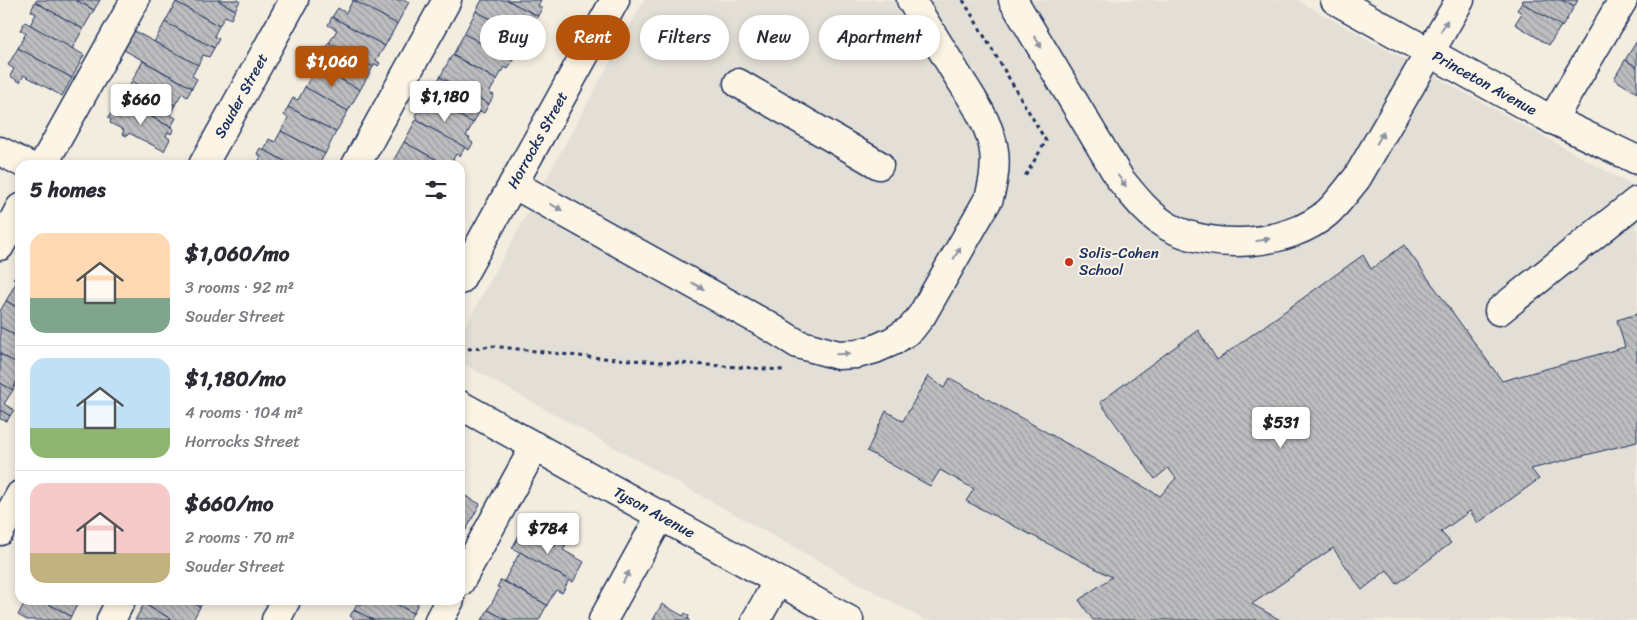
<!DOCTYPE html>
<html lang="en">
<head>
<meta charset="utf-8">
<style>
  :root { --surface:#fff; --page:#f2f2f3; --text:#2b2b33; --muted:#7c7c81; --line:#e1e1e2; --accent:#b45309 }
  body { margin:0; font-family:Sriracha,sans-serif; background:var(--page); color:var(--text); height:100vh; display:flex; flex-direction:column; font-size:19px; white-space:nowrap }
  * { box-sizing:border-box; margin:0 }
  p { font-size:16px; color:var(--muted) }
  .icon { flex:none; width:28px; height:28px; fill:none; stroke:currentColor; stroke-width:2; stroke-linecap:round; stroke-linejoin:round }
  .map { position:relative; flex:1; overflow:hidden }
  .panel { position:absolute; left:15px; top:160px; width:450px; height:445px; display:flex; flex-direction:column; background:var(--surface); border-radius:15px; box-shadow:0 2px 8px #0003 }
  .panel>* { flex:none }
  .guide { position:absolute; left:480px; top:15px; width:475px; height:45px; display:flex; gap:10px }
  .price { position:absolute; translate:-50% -42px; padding:0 11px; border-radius:5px; background:#fff; color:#222; font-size:16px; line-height:32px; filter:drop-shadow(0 1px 2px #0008) }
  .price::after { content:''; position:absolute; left:50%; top:30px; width:15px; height:11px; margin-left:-8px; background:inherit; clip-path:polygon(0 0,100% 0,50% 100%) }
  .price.on { background:var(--accent); color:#fff }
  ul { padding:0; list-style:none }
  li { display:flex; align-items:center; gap:15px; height:125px; padding:0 15px }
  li+li { border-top:1px solid var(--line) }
  li span { display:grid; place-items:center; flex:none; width:140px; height:100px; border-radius:15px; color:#555 }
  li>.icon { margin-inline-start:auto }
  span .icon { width:60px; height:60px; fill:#fffc; stroke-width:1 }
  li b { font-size:21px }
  h2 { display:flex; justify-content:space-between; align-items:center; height:60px; padding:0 15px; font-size:21px }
  .chip { padding:0 18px; border-radius:22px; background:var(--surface); box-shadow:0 2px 8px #0003; font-size:18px; line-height:45px }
  .chip.on { background:var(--accent); color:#fff }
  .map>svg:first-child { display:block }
  .built { fill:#e3dfd6 }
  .building { fill:url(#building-back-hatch); stroke:#1b2f5e }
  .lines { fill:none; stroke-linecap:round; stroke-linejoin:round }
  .minor-casing { stroke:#1b2f5e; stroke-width:31 }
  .path { stroke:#1b2f5e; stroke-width:3; stroke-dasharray:4 4; stroke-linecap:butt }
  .minor { stroke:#fcf5e5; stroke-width:28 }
  .oneway { fill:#8c92a2 }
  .poi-dot { fill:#c8321e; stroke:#fcf5e5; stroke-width:2 }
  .labels { text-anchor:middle; stroke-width:4; stroke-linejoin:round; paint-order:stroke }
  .street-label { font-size:15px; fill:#1b2f5e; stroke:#fcf5e5 }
  .poi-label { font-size:15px; fill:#1b2f5e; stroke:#fcf5e5; text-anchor:start }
</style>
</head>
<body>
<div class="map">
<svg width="1637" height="620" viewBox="0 0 1637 620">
  <defs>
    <pattern id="building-back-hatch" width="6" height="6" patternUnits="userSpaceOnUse" patternTransform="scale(1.25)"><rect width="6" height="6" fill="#bebec0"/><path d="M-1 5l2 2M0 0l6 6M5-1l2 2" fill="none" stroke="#9a9b9f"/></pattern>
  </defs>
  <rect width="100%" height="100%" fill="#f3ede0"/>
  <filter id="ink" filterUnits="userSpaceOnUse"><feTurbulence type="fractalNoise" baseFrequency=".02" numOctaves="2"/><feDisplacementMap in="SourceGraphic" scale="10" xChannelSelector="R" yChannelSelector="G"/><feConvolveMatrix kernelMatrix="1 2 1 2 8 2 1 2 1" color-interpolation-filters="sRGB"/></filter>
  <g filter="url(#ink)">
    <path class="built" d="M 644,0 L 1297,0 L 1637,188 L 1637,620 L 925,620 L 460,362 L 460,336 Z"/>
    <g class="building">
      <path d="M 37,0 L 76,0 L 94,10 L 83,29 L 35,2 Z"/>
      <path d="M 76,0 L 100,0 L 94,10 Z"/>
      <path d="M 177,0 L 218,0 L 235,10 L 231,19 L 225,16 L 219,26 L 176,2 Z"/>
      <path d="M 218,0 L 238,0 L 240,1 L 235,10 Z"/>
      <path d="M 353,0 L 405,0 L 409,2 L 397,24 Z"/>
      <path d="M 353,0 L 397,24 L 385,46 L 332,17 L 338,8 L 346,13 Z"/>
      <path d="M 482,0 L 507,0 L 538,16 L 532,26 L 528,24 L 521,36 L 476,11 Z"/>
      <path d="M 507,0 L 541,0 L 538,6 L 542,8 L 538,16 Z"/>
      <path d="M 1523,0 L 1562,0 L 1574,7 L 1562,27 L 1522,3 Z"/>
      <path d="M 1562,0 L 1578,0 L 1574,7 Z"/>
      <path d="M 35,2 L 83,29 L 72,49 L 30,25 L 36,14 L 31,11 Z"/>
      <path d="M 176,2 L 219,26 L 214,36 L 219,39 L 214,48 L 165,22 Z"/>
      <path d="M 1522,3 L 1561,26 L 1549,45 L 1515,24 L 1522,13 L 1517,10 Z"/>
      <path d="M 476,11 L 521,36 L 514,49 L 518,51 L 513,60 L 464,34 Z"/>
      <path d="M 332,17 L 385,46 L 376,60 L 380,63 L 378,66 L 375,64 L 373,67 L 329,43 L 337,30 L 328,25 Z"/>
      <path d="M 25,22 L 84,55 L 72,78 L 18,48 L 26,33 L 20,30 Z"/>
      <path d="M 165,22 L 214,48 L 209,57 L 203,55 L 198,65 L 154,42 Z"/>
      <path d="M 134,31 L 198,65 L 192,76 L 197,79 L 192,88 L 124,50 Z"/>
      <path d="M 464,34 L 513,60 L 508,69 L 504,67 L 497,80 L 453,55 Z"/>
      <path d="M 1637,41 L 1637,67 L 1625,60 Z"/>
      <path d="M 329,43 L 373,67 L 360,90 L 312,63 L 318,53 L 320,54 L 324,47 L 326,49 Z"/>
      <path d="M 18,48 L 72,78 L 62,96 L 24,75 L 20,82 L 10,76 L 14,69 L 8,65 Z"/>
      <path d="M 452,55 L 497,80 L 489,93 L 494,95 L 489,104 L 440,77 Z"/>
      <path d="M 1625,60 L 1637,67 L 1637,93 L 1614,79 Z"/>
      <path d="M 143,61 L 192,88 L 187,97 L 182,93 L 175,105 L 132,81 Z"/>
      <path d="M 312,63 L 360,90 L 348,111 L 305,87 L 312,75 L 308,72 Z"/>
      <path d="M 440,77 L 489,104 L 484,113 L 480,111 L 473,123 L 427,99 Z"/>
      <path d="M 132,81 L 175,105 L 170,115 L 176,118 L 171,127 L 122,101 Z"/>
      <path d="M 305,87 L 348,111 L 336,132 L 288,107 L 293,98 L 298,100 Z"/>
      <path d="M 429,99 L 473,123 L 466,136 L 470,138 L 469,140 L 473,143 L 469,150 L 417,120 L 418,118 L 415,116 L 419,109 L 422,111 L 423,109 L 420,107 L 424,100 L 427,102 Z"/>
      <path d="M 122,101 L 174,129 L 171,134 L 168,132 L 166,136 L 170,139 L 164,151 L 129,133 L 127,136 L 122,134 L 124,130 L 110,123 L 111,120 L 108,118 L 113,110 L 116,112 Z"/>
      <path d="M 288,107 L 336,132 L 325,154 L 281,131 L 288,118 L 284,115 Z"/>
      <path d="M 416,120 L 465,147 L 460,156 L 456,154 L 450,165 L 446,165 L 404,142 Z"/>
      <path d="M 281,131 L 325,154 L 318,165 L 292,165 L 264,150 L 269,139 L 275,142 Z"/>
      <path d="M 404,142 L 446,165 L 395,165 L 392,163 Z"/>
      <path d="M 260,148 L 264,150 L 292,165 L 257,165 L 261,156 L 257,154 Z"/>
      <path d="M 1404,245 L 1502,381 L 1625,347 L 1617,320 L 1637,314 L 1637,442 L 1531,469 L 1539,479 L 1478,523 L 1470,511 L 1441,532 L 1451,543 L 1397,584 L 1387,570 L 1362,590 L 1333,548 L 1252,604 L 1280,620 L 1093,620 L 1079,600 L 1112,577 L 966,501 L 974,489 L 940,470 L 930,486 L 867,451 L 886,411 L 903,421 L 928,376 L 944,388 L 950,378 L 1160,496 L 1176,478 L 1168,468 L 1155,479 L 1100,402 L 1198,330 L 1217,360 L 1363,255 L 1371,269 Z"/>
      <path d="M 20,268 L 20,283 L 13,279 Z"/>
      <path d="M 17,281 L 20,283 L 20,309 L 6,301 Z"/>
      <path d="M 6,301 L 20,309 L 20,338 L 0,327 L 0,311 Z"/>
      <path d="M 0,327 L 20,338 L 20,365 L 0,354 Z"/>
      <path d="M 0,354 L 20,365 L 20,380 L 18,383 L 16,382 L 13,390 L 0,383 Z"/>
      <path d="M 0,383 L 13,390 L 4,404 L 14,410 L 10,416 L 0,410 Z"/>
      <path d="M 0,410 L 10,416 L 7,421 L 0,419 Z"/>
      <path d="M 460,493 L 480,504 L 466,530 L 460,527 Z"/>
      <path d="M 523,528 L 555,546 L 558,542 L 566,546 L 563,550 L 584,562 L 573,582 L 512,548 Z"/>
      <path d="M 520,552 L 569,580 L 562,593 L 556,590 L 547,605 L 504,581 Z"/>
      <path d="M 501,580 L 547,605 L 539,620 L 507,620 L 488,610 L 500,588 L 497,587 Z"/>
      <path d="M 26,600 L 42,600 L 71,616 L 69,620 L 27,620 L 18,615 Z"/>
      <path d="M 42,600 L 80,600 L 71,616 Z"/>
      <path d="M 146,600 L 188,600 L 200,607 L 193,620 L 173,620 L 144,604 Z"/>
      <path d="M 188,600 L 204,600 L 200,607 Z"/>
      <path d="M 364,600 L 389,600 L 413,613 L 409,620 L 373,620 L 354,610 L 357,603 L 361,605 Z"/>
      <path d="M 389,600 L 420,600 L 413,613 Z"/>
      <path d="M 144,604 L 173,620 L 135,620 Z"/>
      <path d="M 662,604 L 683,616 L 685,613 L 689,616 L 688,619 L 690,620 L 653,620 Z"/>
      <path d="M 488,610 L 507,620 L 482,620 Z"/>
      <path d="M 353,611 L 358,612 L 373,620 L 353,620 L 354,619 L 350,616 Z"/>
    </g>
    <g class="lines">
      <g class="minor-casing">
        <g id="minor">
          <path d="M 1013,0 L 1120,179 C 1134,196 1149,216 1169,227 C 1213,251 1289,246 1327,213 C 1338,203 1347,190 1357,178 L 1460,0"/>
          <path id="s1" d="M 1335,0 L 1539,113 L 1637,160"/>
          <path d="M 738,83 L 879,165"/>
          <path d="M 1552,120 L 1623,0"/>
          <path d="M 0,151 L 27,165"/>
          <path d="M 43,165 L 135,0"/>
          <path id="s2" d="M 203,165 L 294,0"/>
          <path d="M 356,165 L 447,0"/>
          <path d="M 513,184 L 767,325 L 798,344 L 838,355 L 857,354 L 875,349 L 893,341 L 911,329 L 922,315 L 989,198 C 994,181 997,164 993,145 C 987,119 970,95 956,73 C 941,48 926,24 911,0"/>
          <path d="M 0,246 L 20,208"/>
          <path id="s3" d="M 460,280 L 615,0"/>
          <path d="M 1499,311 L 1637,201"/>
          <path id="s4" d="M 460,405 L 849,620"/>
          <path d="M 0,531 L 20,495"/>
          <path d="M 460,582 L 535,446"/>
          <path d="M 111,620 L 121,600"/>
          <path d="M 276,620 L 286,600"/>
          <path d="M 439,620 L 450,600"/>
          <path d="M 603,620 L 661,515"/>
          <path d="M 756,620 L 778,581"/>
        </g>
      </g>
      <g class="path">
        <path d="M 963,0 L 1046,141 L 1024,178"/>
        <path d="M 460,350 L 492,346 L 587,357 L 783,370"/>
      </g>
      <use href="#minor" class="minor"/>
    </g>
    <defs><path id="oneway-solid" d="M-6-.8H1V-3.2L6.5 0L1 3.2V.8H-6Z" transform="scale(1.25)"/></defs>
    <g class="oneway">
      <use href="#oneway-solid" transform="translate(1444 26) rotate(-59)"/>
      <use href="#oneway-solid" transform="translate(1038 42) rotate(59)"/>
      <use href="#oneway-solid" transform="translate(1380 138) rotate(-60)"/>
      <use href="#oneway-solid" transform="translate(1122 181) rotate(54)"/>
      <use href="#oneway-solid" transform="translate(556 207) rotate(29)"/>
      <use href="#oneway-solid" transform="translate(1263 240) rotate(-10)"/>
      <use href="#oneway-solid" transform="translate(957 253) rotate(-60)"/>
      <use href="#oneway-solid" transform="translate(698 286) rotate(29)"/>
      <use href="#oneway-solid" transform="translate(843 354) rotate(-2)"/>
      <use href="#oneway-solid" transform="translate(626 577) rotate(-61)"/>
    </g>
  </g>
  <circle class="poi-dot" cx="1069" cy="262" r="5"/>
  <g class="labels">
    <g class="street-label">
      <text dy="5" stroke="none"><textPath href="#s1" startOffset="171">Princeton Avenue</textPath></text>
      <text dy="5" stroke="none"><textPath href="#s2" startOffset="79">Souder Street</textPath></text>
      <text dy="5" stroke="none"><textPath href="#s3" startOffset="160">Horrocks Street</textPath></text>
      <text dy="5" stroke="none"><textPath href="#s4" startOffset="222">Tyson Avenue</textPath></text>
    </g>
    <g class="poi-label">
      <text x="1079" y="258">Solis-Cohen<tspan x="1079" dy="17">School</tspan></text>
    </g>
  </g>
</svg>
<b class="price on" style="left:332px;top:88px">$1,060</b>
<b class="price" style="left:445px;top:123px">$1,180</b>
<b class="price" style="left:141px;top:126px">$660</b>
<b class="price" style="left:1281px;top:449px">$531</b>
<b class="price" style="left:548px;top:555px">$784</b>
<div class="guide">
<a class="chip">Buy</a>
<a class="chip on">Rent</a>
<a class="chip">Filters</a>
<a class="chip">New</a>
<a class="chip">Apartment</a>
</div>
<section class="panel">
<h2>5 homes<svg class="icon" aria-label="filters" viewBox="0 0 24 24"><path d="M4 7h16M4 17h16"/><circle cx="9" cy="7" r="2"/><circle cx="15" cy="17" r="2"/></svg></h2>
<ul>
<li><span style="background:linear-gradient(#ffd9b3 65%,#7fa58c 0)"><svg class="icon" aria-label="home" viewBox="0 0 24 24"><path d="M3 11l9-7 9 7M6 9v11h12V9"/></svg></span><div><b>$1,060/mo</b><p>3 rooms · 92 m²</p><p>Souder Street</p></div></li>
<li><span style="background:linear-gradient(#bfe0f5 70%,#8fb573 0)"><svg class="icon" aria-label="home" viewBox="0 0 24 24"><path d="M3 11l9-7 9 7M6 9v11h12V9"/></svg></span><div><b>$1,180/mo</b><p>4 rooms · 104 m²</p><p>Horrocks Street</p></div></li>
<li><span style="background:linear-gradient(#f6c9c9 70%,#c2b280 0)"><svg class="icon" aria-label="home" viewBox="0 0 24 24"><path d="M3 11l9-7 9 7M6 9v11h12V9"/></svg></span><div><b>$660/mo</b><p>2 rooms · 70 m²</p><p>Souder Street</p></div></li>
</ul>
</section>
</div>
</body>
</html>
